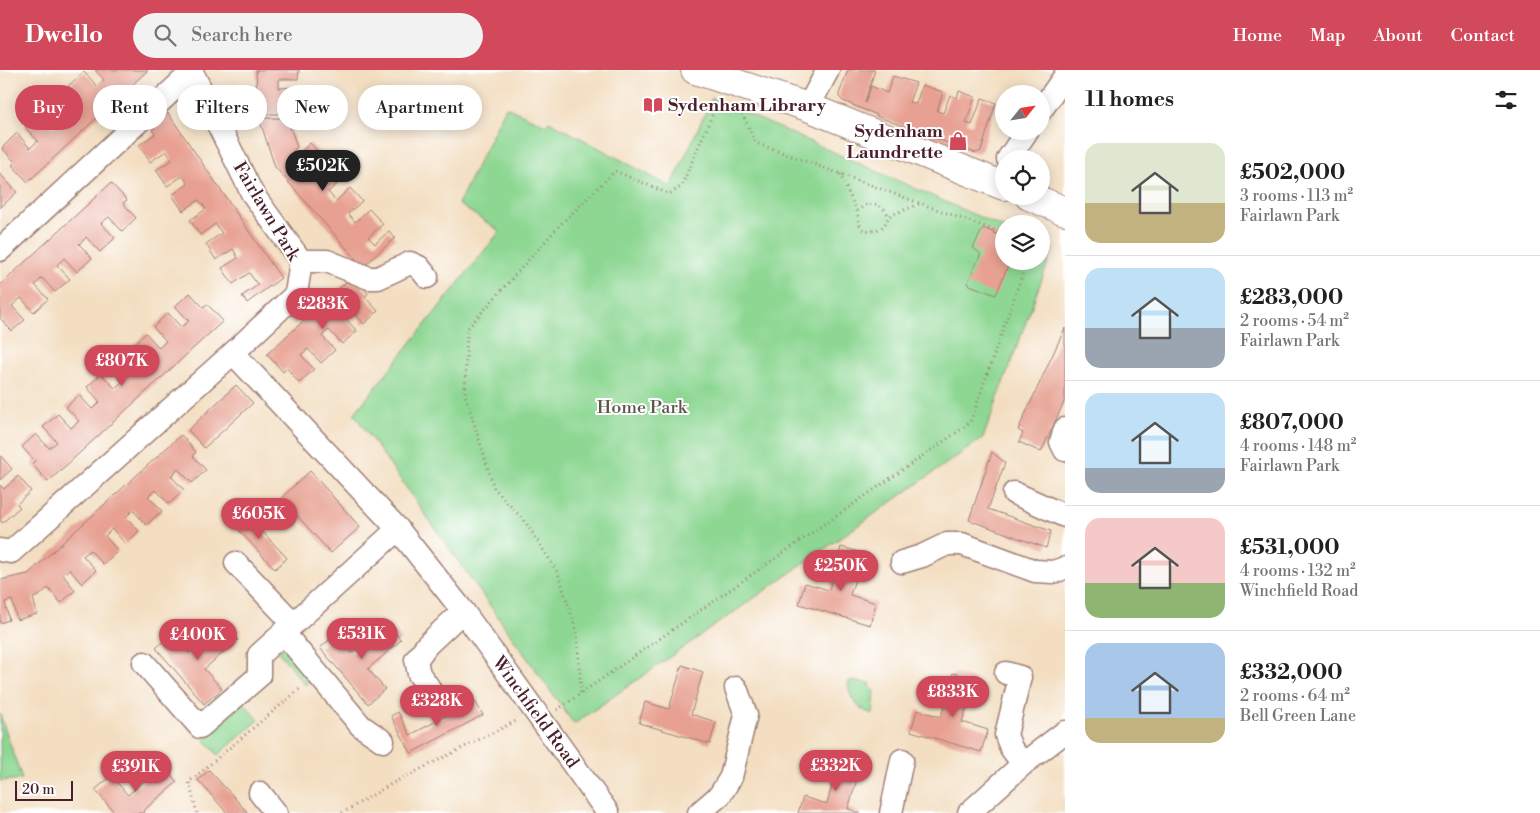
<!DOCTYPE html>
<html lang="en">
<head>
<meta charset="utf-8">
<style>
  :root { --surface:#fff; --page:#f2f2f2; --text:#202124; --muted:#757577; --line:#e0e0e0; --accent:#d1495b }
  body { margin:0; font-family:"Libre Bodoni",serif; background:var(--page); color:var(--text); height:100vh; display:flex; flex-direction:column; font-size:19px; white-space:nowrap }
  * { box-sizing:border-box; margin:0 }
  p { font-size:16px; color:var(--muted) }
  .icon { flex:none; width:28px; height:28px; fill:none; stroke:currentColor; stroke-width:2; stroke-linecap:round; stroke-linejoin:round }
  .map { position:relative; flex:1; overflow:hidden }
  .panel { display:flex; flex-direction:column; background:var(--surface); width:475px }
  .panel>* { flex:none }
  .guide { position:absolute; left:15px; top:15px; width:475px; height:45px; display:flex; gap:10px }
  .needle { width:32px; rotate:60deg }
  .buttons { position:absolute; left:995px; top:15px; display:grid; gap:10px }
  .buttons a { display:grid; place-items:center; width:55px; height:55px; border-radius:50%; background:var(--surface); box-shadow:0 2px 12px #0003; font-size:25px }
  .scale { position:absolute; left:15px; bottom:12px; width:58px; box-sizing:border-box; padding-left:5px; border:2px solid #4a1f2b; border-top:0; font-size:14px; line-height:18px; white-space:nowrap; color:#4a1f2b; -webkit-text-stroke:4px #fff; paint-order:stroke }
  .price { position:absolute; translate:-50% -42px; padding:0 11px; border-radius:18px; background:var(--accent); color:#fff; font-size:16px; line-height:32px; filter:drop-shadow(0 1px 2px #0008) }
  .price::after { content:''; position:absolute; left:50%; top:30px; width:15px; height:11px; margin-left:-8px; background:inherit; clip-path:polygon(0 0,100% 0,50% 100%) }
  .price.selected { background:#222; color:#fff }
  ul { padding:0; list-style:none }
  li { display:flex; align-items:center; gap:15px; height:125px; padding:0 20px }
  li+li { border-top:1px solid var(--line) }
  li span { display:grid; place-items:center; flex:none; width:140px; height:100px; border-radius:15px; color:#555 }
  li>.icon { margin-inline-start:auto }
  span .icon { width:60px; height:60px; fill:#fffc; stroke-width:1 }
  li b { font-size:21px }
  h2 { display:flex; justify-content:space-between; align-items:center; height:60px; padding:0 20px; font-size:21px }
  .chip { padding:0 18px; border-radius:22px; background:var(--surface); box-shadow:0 2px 12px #0003; font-size:18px; line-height:45px }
  .chip.selected { background:var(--accent); color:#fff }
  header { display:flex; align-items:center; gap:30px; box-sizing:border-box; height:70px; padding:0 25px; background:var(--accent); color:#fff }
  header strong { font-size:24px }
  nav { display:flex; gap:28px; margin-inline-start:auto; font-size:18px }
  .search { width:350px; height:45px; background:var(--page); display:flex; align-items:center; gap:12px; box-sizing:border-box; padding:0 18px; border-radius:28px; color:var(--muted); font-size:19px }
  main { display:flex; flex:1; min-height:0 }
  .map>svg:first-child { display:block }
  .green { fill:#8dd793; stroke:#6c7b5f }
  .building { fill:#e7a091 }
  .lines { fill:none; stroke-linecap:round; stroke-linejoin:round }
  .minor-casing { stroke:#9e7e76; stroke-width:25 }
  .major-casing { stroke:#9e7e76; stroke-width:30 }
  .path { stroke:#9e7e76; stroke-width:3; stroke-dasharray:1 4; stroke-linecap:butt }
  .minor { stroke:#fff; stroke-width:22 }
  .major { stroke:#fff; stroke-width:28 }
  .labels { text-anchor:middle; stroke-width:4; stroke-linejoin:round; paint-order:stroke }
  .poi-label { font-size:18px; font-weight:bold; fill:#4a1f2b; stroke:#fff; text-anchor:start }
  .street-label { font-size:18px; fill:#4a1f2b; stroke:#fff }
  .park-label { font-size:18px; fill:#5e564a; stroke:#fff }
</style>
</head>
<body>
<header>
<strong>Dwello</strong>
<div class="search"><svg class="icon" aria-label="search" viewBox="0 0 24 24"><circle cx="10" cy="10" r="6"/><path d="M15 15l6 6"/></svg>Search here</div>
<nav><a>Home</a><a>Map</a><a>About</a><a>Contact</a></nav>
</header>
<main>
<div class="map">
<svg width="1065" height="743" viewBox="0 0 1065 743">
  <rect width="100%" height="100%" fill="#fff"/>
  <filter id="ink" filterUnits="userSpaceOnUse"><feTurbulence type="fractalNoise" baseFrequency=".02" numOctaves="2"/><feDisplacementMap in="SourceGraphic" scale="10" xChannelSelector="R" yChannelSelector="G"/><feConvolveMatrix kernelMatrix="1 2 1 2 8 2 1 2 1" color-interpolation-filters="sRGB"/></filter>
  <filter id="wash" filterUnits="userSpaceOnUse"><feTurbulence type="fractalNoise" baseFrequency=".0096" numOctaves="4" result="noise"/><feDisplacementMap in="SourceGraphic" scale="20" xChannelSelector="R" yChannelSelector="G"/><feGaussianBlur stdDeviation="1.12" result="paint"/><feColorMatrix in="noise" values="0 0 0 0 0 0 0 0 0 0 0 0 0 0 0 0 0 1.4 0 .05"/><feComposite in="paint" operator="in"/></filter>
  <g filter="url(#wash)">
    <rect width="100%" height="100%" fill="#f3dec1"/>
    <g class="green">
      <path d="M 712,28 L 1004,158 L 1004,191 L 1041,191 L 1041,174 L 1053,179 L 983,368 L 574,654 L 354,344 L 500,161 L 458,134 L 506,37 L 546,55 L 549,51 L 671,117 Z"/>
      <path d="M 284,578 L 313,608 L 305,615 L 277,580 Z"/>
      <path d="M 848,611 L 870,613 L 871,618 L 875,621 L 873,644 C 856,639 849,628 848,611 Z"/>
      <path d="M 243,632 L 259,650 L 218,685 L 202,667 Z"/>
      <path d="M 0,644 L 22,709 L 0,711 Z"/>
    </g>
    <g id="blocks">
      <g class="building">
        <path d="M 95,0 L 148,0 L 28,112 L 12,95 L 15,92 L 2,78 L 17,63 L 30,78 L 38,71 L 25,57 L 40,43 L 53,57 L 59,51 L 46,37 L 61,23 L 74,37 L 82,30 L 68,16 L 84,2 L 97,16 L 104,10 Z"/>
        <path d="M 256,0 L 299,0 L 298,9 L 279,9 L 279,18 L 298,17 L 299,37 L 280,38 L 280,44 L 258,44 Z"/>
        <path d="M 848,0 L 875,0 L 865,33 L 871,16 L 887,23 L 893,6 L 916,13 L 909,32 L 916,34 L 922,15 L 943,22 L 937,41 L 943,43 L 950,25 L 957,28 L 959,21 L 975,27 L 966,53 L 972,55 L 982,28 L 996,33 L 981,81 L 976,83 L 964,79 L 876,46 L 877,45 L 843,31 L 839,27 L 839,24 Z"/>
        <path d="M 168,43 L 281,208 L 247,233 L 242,226 L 258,215 L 249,203 L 233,214 L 222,198 L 238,188 L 233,179 L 216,190 L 206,174 L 222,163 L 219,159 L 215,154 L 200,165 L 190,150 L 206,139 L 199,130 L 183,141 L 172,125 L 188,114 L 183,106 L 167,116 L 156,100 L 172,90 L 166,81 L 150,92 L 139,75 L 155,64 L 152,60 Z"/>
        <path d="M 259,48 L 287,48 L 297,77 L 292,82 L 296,86 L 310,73 L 323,87 L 309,100 L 315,108 L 330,95 L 343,109 L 328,122 L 336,131 L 350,118 L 362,131 L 348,144 L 355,152 L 369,139 L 383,154 L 368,167 L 375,174 L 389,161 L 395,168 L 363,197 L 275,97 Z"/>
        <path d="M 0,104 L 17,122 L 0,138 Z"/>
        <path d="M 111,113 L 127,130 L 123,133 L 136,148 L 122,161 L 109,147 L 101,153 L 115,168 L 100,182 L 86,167 L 83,171 L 79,174 L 92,188 L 77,202 L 64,188 L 57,195 L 70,209 L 55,222 L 42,208 L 35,215 L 48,229 L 34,242 L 21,228 L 12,236 L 25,250 L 12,261 L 0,248 L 0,215 Z"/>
        <path d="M 983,158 L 1004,167 L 1002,189 L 1009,193 L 996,225 L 967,214 L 981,184 L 973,178 Z"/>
        <path d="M 353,206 L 368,223 L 365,227 L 378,241 L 364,254 L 351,239 L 343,246 L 357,261 L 342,274 L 329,260 L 326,262 L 322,266 L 335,280 L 321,293 L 308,279 L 301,285 L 314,299 L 299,313 L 287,298 L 283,302 L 267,284 Z"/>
        <path d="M 190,223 L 203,237 L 207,234 L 223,251 L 48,412 L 32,394 L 35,391 L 22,377 L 36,364 L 49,378 L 57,372 L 43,357 L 58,344 L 71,358 L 79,351 L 66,337 L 79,325 L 92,339 L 97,335 L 100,332 L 87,317 L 101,304 L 115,318 L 122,312 L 109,297 L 123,284 L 136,298 L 144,292 L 131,277 L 146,263 L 159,278 L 166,271 L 153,257 L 168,243 L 181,257 L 189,251 L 175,236 Z"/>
        <path d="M 1065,258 L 1065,330 L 1041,382 L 1019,372 L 1023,363 L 1018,360 Z"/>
        <path d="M 236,315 L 253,333 L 204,378 L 188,360 Z"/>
        <path d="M 181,365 L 196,382 L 193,386 L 206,400 L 192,413 L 178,399 L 171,406 L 184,420 L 169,434 L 156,420 L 148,426 L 162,441 L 146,455 L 133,440 L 126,447 L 139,461 L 126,474 L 112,459 L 105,466 L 118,481 L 103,494 L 90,480 L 83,486 L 96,500 L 82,514 L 69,499 L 63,505 L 75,520 L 61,533 L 48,518 L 39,526 L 33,528 L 37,544 L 17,550 L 12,530 L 5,532 L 9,550 L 0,553 L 0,510 L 28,504 Z"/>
        <path d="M 992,382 L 1005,393 L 988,439 L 1051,461 L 1046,478 L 969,450 Z"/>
        <path d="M 0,385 L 12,399 L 0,410 Z"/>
        <path d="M 310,401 L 360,457 L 331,483 L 281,428 Z"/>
        <path d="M 18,406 L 31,421 L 17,434 L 20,437 L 2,453 L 0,450 L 0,415 L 4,419 Z"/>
        <path d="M 243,441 L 287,488 L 275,499 L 231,452 Z"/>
        <path d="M 841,477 L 863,483 L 850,525 L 876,533 L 870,555 L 799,534 L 805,513 L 829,520 Z"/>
        <path d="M 223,553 L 238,570 L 204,599 L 222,619 L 204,634 L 156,578 L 172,564 L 189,583 Z"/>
        <path d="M 387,553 L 401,570 L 368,599 L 385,619 L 368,634 L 320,578 L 336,564 L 352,583 Z"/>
        <path d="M 682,595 L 703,602 L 691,644 L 716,652 L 710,674 L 639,653 L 645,632 L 669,639 Z"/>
        <path d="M 953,603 L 975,609 L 962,652 L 988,660 L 981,682 L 911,661 L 917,640 L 941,647 Z"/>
        <path d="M 475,631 L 483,645 L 411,683 L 391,646 L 398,642 L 410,665 Z"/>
        <path d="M 839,690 L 861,696 L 848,739 L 861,743 L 798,743 L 803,727 L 827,734 Z"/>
        <path d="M 162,695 L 177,712 L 143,741 L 145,743 L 115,743 L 95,720 L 111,706 L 128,725 Z"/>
        <path d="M 209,700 L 232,725 L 248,743 L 227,743 L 198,710 Z"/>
      </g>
    </g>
  </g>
  <g filter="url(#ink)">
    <use href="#blocks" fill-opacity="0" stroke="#9e7e76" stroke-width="1"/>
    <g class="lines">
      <g class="minor-casing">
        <g id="minor">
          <path d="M 808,37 L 828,0"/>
          <path d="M 1041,40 L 1065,6"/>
          <path d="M 1008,89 L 1027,61"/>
          <path d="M 0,180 L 192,2 L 252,123 L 301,191 L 296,224 L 233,283 L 11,482 L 0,480"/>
          <path d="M 301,191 L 327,191 L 369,208 L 378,208 L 410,193 L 419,197 L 427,207"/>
          <path d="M 233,283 L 398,459 L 463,541 L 608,743"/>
          <path d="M 1065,359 L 1061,372 L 1065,380"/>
          <path d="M 1014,423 L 1065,446"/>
          <path d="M 902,492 L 922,486 L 947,474 L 962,474 L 1035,501 L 1053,502 L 1065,498"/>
          <path d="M 236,493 L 293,553"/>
          <path d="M 283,562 L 361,656 L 383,671"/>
          <path d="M 144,593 L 200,657 L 259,606 L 259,585 L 398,459"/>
          <path d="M 1006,603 L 1020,607 L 1006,665 L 1011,678 L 1023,694"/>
          <path d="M 429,618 L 419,604 L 416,590 L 427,575 L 463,541"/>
          <path d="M 260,723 L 276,743"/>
          <path d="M 699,743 L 720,725 L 731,707 L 746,645 L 736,618"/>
          <path d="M 891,743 L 902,690"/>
          <path d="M 969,743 L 1023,694 L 1065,662"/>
        </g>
      </g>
      <g class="major-casing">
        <g id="major">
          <path d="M 695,0 L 808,37 L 1004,116"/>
          <path d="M 1029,126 L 1065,141"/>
        </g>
      </g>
      <g class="path">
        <path d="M 740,39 L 756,73 L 1004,164"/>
        <path d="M 840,104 L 857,141 L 859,154 L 863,159 L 870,161 L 877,160 L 884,156 L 889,146 L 919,134"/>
        <path d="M 857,141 C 870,130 881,132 889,146"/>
        <path d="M 581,623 L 577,563 L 558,503 L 526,453 L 494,418 L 465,324 L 467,259 L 558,157 L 615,101 L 669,124 L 681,117 L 718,32"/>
        <path d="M 557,640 L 970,353 L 1027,191"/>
        <path d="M 197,743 L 189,712 L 302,617"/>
        <path d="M 342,743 L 393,713 L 518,650"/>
      </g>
      <use href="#minor" class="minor"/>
      <use href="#major" class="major"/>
    </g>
  </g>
  <defs>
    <g id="library-bare" transform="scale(1.5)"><path d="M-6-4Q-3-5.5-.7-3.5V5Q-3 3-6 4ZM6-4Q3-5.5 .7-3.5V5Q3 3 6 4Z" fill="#d1495b" stroke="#fff" stroke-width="2.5" paint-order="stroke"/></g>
    <g id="shop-bare" transform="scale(1.5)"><path d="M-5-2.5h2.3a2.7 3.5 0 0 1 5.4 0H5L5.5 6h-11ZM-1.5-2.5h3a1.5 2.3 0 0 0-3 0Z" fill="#d1495b" stroke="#fff" stroke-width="2.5" paint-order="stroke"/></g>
  </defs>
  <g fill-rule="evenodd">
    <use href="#library-bare" x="653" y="35"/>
    <use href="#shop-bare" x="958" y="71"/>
  </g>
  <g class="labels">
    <g class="poi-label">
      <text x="668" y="41">Sydenham Library</text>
      <text x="943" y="67" text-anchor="end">Sydenham<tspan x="943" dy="21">Laundrette</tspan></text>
    </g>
    <g class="street-label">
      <text transform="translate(267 141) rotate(59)" y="6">Fairlawn Park</text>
      <text transform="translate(536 642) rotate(54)" y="6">Winchfield Road</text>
    </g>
    <g class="park-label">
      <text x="642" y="343">Home Park</text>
    </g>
  </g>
</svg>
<div class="buttons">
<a><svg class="needle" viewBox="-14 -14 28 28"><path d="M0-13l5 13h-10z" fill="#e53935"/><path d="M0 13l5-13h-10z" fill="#757577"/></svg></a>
<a><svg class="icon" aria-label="locate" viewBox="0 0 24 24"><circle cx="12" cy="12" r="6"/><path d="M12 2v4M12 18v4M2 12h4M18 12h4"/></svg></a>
<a><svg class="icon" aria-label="layers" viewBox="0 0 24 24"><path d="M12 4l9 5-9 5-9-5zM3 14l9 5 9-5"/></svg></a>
</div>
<div class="scale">20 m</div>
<b class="price selected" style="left:323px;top:122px">£502K</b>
<b class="price" style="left:323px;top:260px">£283K</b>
<b class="price" style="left:122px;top:317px">£807K</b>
<b class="price" style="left:259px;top:470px">£605K</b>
<b class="price" style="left:841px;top:522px">£250K</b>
<b class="price" style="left:362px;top:590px">£531K</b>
<b class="price" style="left:198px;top:591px">£400K</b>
<b class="price" style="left:953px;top:648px">£833K</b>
<b class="price" style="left:437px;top:657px">£328K</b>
<b class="price" style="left:836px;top:722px">£332K</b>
<b class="price" style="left:136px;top:723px">£391K</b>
<div class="guide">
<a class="chip selected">Buy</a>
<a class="chip">Rent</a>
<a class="chip">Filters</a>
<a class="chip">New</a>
<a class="chip">Apartment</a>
</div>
</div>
<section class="panel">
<h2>11 homes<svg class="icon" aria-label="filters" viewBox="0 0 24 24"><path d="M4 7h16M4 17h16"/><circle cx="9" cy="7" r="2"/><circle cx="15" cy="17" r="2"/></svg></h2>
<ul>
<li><span style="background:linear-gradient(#dfe7d0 60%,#c2b280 0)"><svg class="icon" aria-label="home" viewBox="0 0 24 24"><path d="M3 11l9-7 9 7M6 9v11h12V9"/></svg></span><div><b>£502,000</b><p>3 rooms · 113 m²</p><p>Fairlawn Park</p></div></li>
<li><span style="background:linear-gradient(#bfe0f5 60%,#9aa5b1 0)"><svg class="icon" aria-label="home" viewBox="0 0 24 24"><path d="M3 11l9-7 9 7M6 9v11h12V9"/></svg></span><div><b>£283,000</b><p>2 rooms · 54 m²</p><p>Fairlawn Park</p></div></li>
<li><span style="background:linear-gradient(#bfe0f5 75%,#9aa5b1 0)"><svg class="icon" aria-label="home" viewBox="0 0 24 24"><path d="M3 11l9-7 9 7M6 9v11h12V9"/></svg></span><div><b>£807,000</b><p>4 rooms · 148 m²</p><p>Fairlawn Park</p></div></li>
<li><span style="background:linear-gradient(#f6c9c9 65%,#8fb573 0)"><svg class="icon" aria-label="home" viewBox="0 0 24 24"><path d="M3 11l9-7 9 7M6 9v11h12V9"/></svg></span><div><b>£531,000</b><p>4 rooms · 132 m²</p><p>Winchfield Road</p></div></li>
<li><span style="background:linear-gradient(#a9c7e8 75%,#c2b280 0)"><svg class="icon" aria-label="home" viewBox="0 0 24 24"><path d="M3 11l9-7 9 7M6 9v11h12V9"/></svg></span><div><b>£332,000</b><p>2 rooms · 64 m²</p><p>Bell Green Lane</p></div></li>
</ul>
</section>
</main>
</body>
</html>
